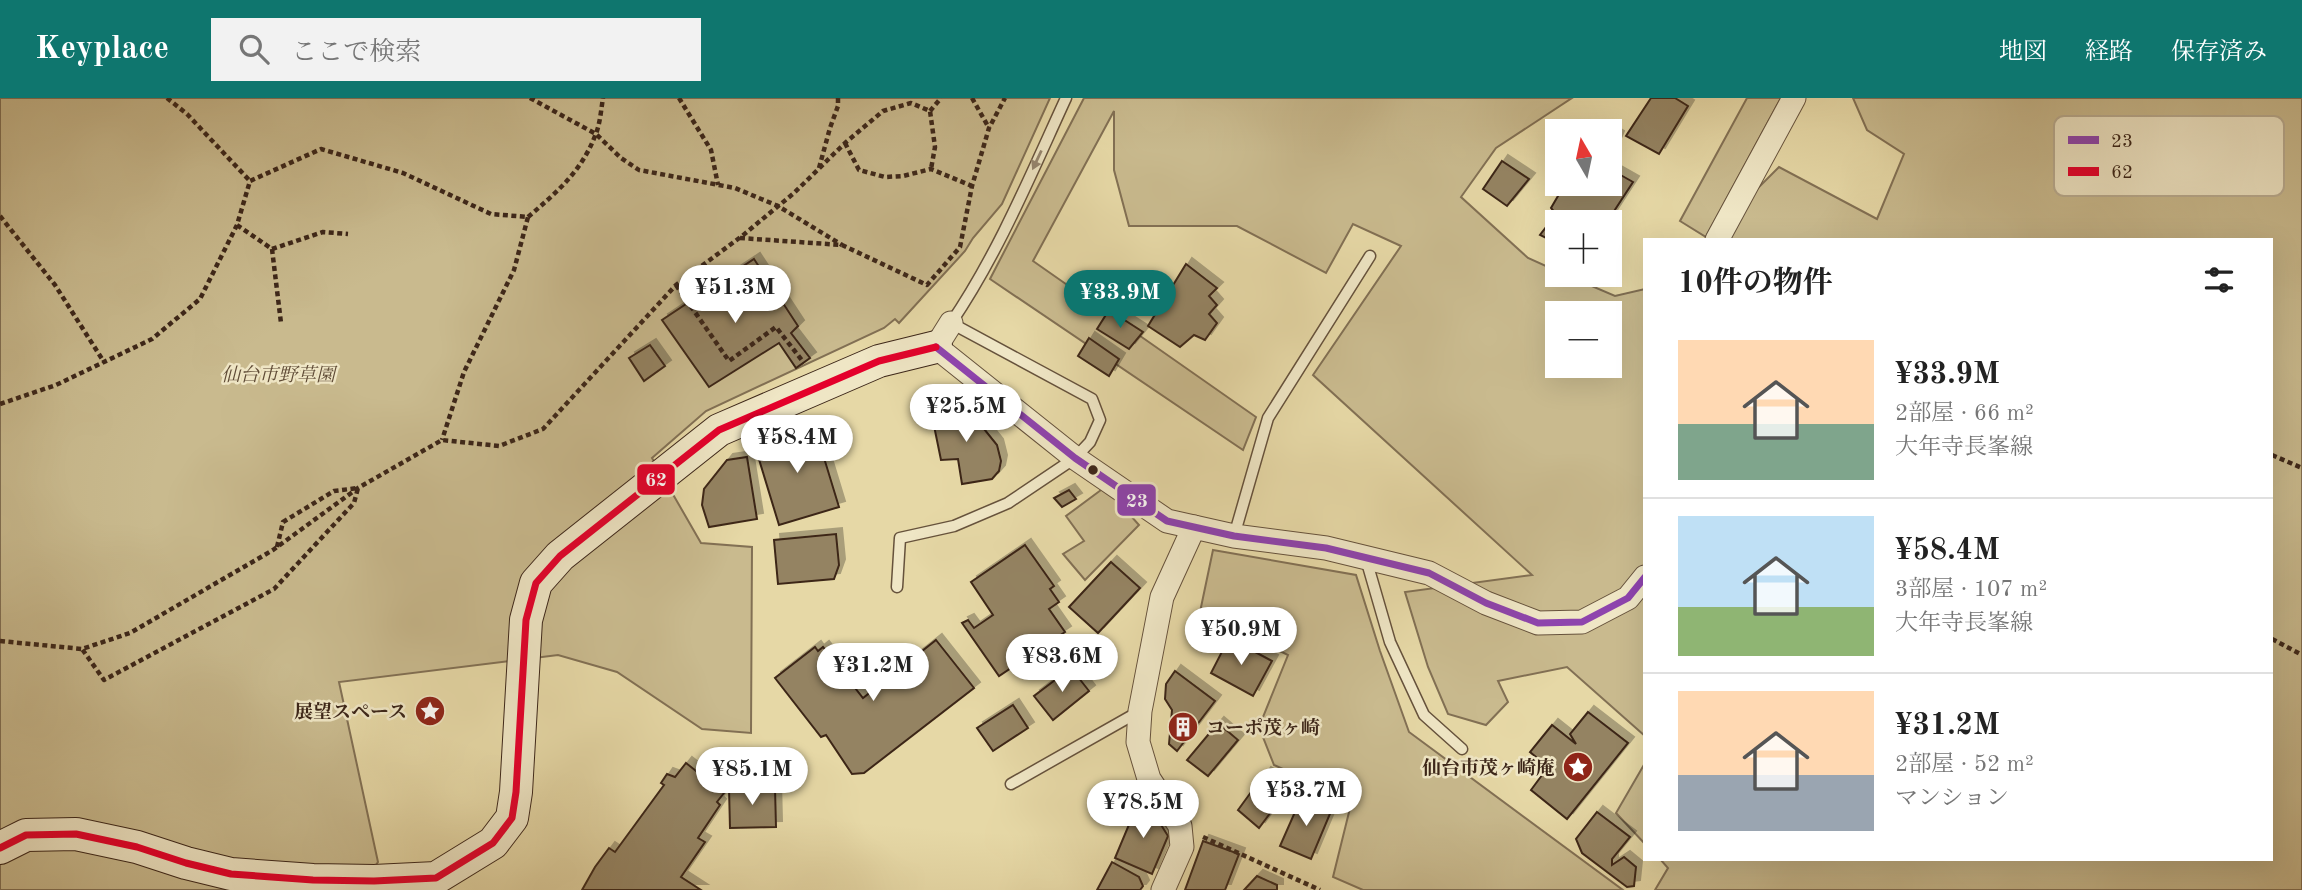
<!DOCTYPE html>
<html lang="ja">
<head>
<meta charset="utf-8">
<style>
  :root { --surface:#fff; --page:#f2f2f2; --text:#222; --muted:#767676; --line:#e0e0e0; --accent:#0f766e }
  body { margin:0; font-family:"Old Standard TT","Noto Serif JP",serif; background:var(--page); color:var(--text); height:100vh; display:flex; flex-direction:column; font-size:26px; white-space:nowrap }
  * { box-sizing:border-box; margin:0 }
  p { font-size:23px; color:var(--muted) }
  .icon { flex:none; width:38px; height:38px; fill:none; stroke:currentColor; stroke-width:2; stroke-linecap:round; stroke-linejoin:round }
  .map { position:relative; flex:1; overflow:hidden }
  .panel { position:absolute; left:1643px; top:140px; width:630px; height:623px; display:flex; flex-direction:column; background:var(--surface); border-radius:0px; box-shadow:0 7px 28px #0002 }
  .panel>* { flex:none }
  .needle { width:46px; rotate:351deg }
  .buttons { position:absolute; left:1545px; top:21px; display:grid; gap:14px }
  .buttons a { display:grid; place-items:center; width:77px; height:77px; border-radius:0px; background:var(--surface); box-shadow:0 7px 28px #0002; font-size:35px }
  .price { position:absolute; translate:-50% -60px; padding:0 16px; border-radius:24px; background:#fff; color:#222; font-size:23px; line-height:46px; filter:drop-shadow(0 2px 4px #0008) }
  .price::after { content:''; position:absolute; left:50%; top:42px; width:21px; height:16px; margin-left:-10px; background:inherit; clip-path:polygon(0 0,100% 0,50% 100%) }
  .price.on { background:var(--accent); color:#fff }
  ul { padding:0; list-style:none }
  li { display:flex; align-items:center; gap:21px; height:175px; padding:0 35px }
  li+li { border-top:2px solid var(--line) }
  li span { display:grid; place-items:center; flex:none; width:196px; height:140px; border-radius:0px; color:#555 }
  li>.icon { margin-inline-start:auto }
  span .icon { width:84px; height:84px; fill:#fffc; stroke-width:1 }
  li b { font-size:30px }
  h2 { display:flex; justify-content:space-between; align-items:center; height:84px; padding:0 35px; font-size:30px }
  header { display:flex; align-items:center; gap:42px; box-sizing:border-box; height:98px; padding:0 35px; background:var(--accent); color:#fff }
  header strong { font-size:33px }
  nav { display:flex; gap:38px; margin-inline-start:auto; font-size:24px }
  .search { width:490px; height:63px; background:var(--page); display:flex; align-items:center; gap:18px; box-sizing:border-box; padding:0 24px; border-radius:0px; color:var(--muted); font-size:26px }
  .map>svg:first-child { display:block }
  .green { fill:#c9ba8e; stroke:#827054; stroke-width:2; fill-rule:evenodd }
  .building { fill:#948362; stroke:#3c2619; stroke-width:2; filter:url(#shadow) }
  .lines { fill:none; stroke-linecap:round; stroke-linejoin:round }
  .lane-casing { stroke:#66523c; stroke-width:13 }
  .street-casing { stroke:#66523c; stroke-width:25 }
  .secondary-casing { stroke:#3c2619; stroke-width:34 }
  .path { stroke:#3c2619; stroke-width:4.5; stroke-dasharray:5 3.5; stroke-linecap:butt }
  .lane { stroke:#efe6c5; stroke-width:10 }
  .street { stroke:#efe6c5; stroke-width:23 }
  .secondary { stroke:#efe6c5; stroke-width:32 }
  .bus-1-casing { stroke:#efe6c5; stroke-width:12 }
  .bus-2-casing { stroke:#efe6c5; stroke-width:12 }
  .bus-1 { stroke:#8e44ad; stroke-width:7 }
  .bus-2 { stroke:#e4002b; stroke-width:7 }
  .oneway { fill:#96866f }
  .bus-dot { fill:#3c2619; stroke:#efe6c5; stroke-width:2.5 }
  .labels { text-anchor:middle; stroke-width:5; stroke-linejoin:round; paint-order:stroke }
  .park-label { font-size:19px; font-style:italic; fill:#5f4b36; stroke:#efe6c5 }
  .poi-label { font-size:19px; font-weight:bold; fill:#3c2619; stroke:#efe6c5; text-anchor:end }
  .key { fill:#efe6c5; stroke:#b9ac91; stroke-width:2 }
  .key-label { font-size:19px; fill:#3c2619 }
  .line-badge { stroke:#efe6c5; stroke-width:2.5 }
  .badge-label { font-size:19px; text-anchor:middle; font-weight:bold; fill:#fff }
</style>
</head>
<body>
<header>
<strong>Keyplace</strong>
<div class="search"><svg class="icon" aria-label="search" viewBox="0 0 24 24"><circle cx="10" cy="10" r="6"/><path d="M15 15l6 6"/></svg>ここで検索</div>
<nav><a>地図</a><a>経路</a><a>保存済み</a></nav>
</header>
<div class="map">
<svg width="2302" height="792" viewBox="0 0 2302 792">
  <defs>
    <filter id="shadow"><feDropShadow dx="6" dy="-6" stdDeviation="0" flood-color="#0004"/></filter>
  </defs>
  <rect width="100%" height="100%" fill="#e6d8a6"/>
  <filter id="stains"><feTurbulence type="fractalNoise" baseFrequency=".00286" numOctaves="4"/><feColorMatrix values="0 0 0 0 .2 0 0 0 0 .09 0 0 0 0 .02 0 0 0 .5 -.17"/></filter>
  <radialGradient id="worn" r=".72"><stop offset=".6" stop-color="#630" stop-opacity="0"/><stop offset="1" stop-color="#630" stop-opacity=".3"/></radialGradient>
  <g class="green">
    <path d="M 0,0 L 1050,0 L 1002,106 L 973,140 L 965,153 L 899,225 L 895,221 L 884,230 L 706,313 L 652,360 L 701,445 L 752,449 L 751,635 L 702,631 L 617,574 L 558,557 L 339,584 L 378,764 L 357,792 L 0,792 Z"/>
    <path d="M 1084,0 L 1572,0 L 1496,50 L 1461,99 L 1528,160 L 1557,173 L 1558,177 L 1566,177 L 1615,198 L 1645,191 L 1645,638 L 1567,569 L 1498,583 L 1508,604 L 1486,627 L 1448,616 L 1428,569 L 1405,494 L 1532,477 L 1313,277 L 1401,148 L 1353,126 L 1326,175 L 1237,128 L 1129,128 L 1114,72 L 1114,13 L 1033,163 L 1256,319 L 1243,352 L 990,181 ZM 1558,215 L 1610,215 L 1610,268 L 1558,268 Z"/>
    <path d="M 1747,0 L 1781,0 L 1706,139 L 1680,123 Z"/>
    <path d="M 1853,0 L 2302,0 L 2302,792 L 1655,792 L 1668,770 L 1660,761 L 2272,761 L 2272,142 L 1706,142 L 1779,69 L 1877,121 L 1904,56 L 1867,32 Z"/>
    <path d="M 1105,389 L 1139,427 L 1085,482 L 1063,456 L 1084,443 L 1066,418 Z"/>
    <path d="M 1213,452 L 1356,477 L 1380,553 L 1409,634 L 1623,792 L 1363,792 L 1333,779 L 1352,702 L 1274,667 L 1259,629 L 1288,557 L 1200,514 Z"/>
    <path d="M 1645,665 L 1645,746 L 1616,715 Z"/>
  </g>
  <g class="building">
    <path d="M 1651,0 L 1675,0 L 1688,8 L 1659,56 L 1626,38 Z"/>
    <path d="M 1610,34 L 1618,39 L 1611,56 L 1610,56 Z"/>
    <path d="M 1502,63 L 1529,81 L 1507,108 L 1483,91 Z"/>
    <path d="M 1610,71 L 1633,84 L 1607,124 L 1558,124 L 1558,146 L 1540,137 L 1556,116 L 1551,110 L 1565,86 L 1610,86 Z"/>
    <path d="M 754,161 L 798,228 L 791,235 L 810,260 L 796,270 L 779,245 L 709,289 L 662,222 Z"/>
    <path d="M 1186,166 L 1217,190 L 1209,198 L 1217,207 L 1209,216 L 1217,225 L 1205,242 L 1194,237 L 1180,249 L 1148,228 Z"/>
    <path d="M 1109,212 L 1143,234 L 1129,251 L 1097,231 Z"/>
    <path d="M 1089,240 L 1119,261 L 1109,278 L 1078,258 Z"/>
    <path d="M 650,247 L 665,268 L 644,283 L 629,260 Z"/>
    <path d="M 964,306 L 997,347 L 1001,363 L 999,373 L 992,381 L 962,386 L 958,361 L 941,362 L 931,313 Z"/>
    <path d="M 814,327 L 839,409 L 779,427 L 754,345 Z"/>
    <path d="M 747,359 L 757,421 L 709,429 L 702,407 L 704,391 L 727,362 Z"/>
    <path d="M 1069,392 L 1076,401 L 1062,409 L 1054,400 Z"/>
    <path d="M 836,436 L 839,467 L 834,481 L 778,486 L 774,442 Z"/>
    <path d="M 1025,447 L 1054,488 L 1050,491 L 1059,504 L 1049,511 L 1065,534 L 999,578 L 962,525 L 968,522 L 974,530 L 993,517 L 971,484 Z"/>
    <path d="M 1111,464 L 1140,490 L 1098,535 L 1069,509 Z"/>
    <path d="M 1229,540 L 1272,563 L 1253,598 L 1211,575 Z"/>
    <path d="M 936,542 L 974,590 L 864,675 L 852,676 L 826,637 L 821,639 L 775,580 L 815,549 L 818,553 L 823,549 L 863,600 Z"/>
    <path d="M 1071,570 L 1089,593 L 1053,622 L 1034,598 Z"/>
    <path d="M 1175,573 L 1215,603 L 1177,653 L 1169,646 L 1172,612 L 1165,601 L 1166,586 Z"/>
    <path d="M 1013,607 L 1028,630 L 993,653 L 977,630 Z"/>
    <path d="M 1588,614 L 1628,645 L 1567,721 L 1531,692 L 1548,669 L 1530,654 L 1552,627 L 1576,646 L 1570,636 Z"/>
    <path d="M 1218,625 L 1238,642 L 1208,678 L 1187,662 Z"/>
    <path d="M 686,665 L 724,695 L 717,704 L 720,707 L 698,740 L 705,744 L 681,779 L 701,792 L 582,792 L 595,769 L 609,750 L 615,754 L 664,687 L 661,685 L 667,676 L 675,679 Z"/>
    <path d="M 1265,675 L 1289,690 L 1259,730 L 1238,712 Z"/>
    <path d="M 775,689 L 776,729 L 730,730 L 729,690 Z"/>
    <path d="M 1302,698 L 1332,711 L 1311,761 L 1280,748 Z"/>
    <path d="M 1138,705 L 1148,706 L 1168,738 L 1152,776 L 1115,760 Z"/>
    <path d="M 1597,714 L 1630,739 L 1612,761 L 1612,767 L 1624,759 L 1636,769 L 1634,788 L 1627,789 L 1582,755 L 1576,741 Z"/>
    <path d="M 1203,743 L 1239,756 L 1225,792 L 1185,792 Z"/>
    <path d="M 1112,764 L 1139,779 L 1143,788 L 1140,792 L 1097,792 Z"/>
    <path d="M 1257,778 L 1277,787 L 1277,792 L 1244,792 Z"/>
  </g>
  <g class="lines">
    <g class="lane-casing">
      <g id="lane">
        <path d="M 1234,438 L 1268,320 L 1370,158"/>
        <path d="M 1366,461 L 1390,544 L 1424,617 L 1462,651"/>
        <path d="M 897,489 L 900,440 L 954,428 L 1008,405 L 1075,360 L 1090,344 L 1100,322 L 1092,301 L 951,225 C 998,156 1031,76 1066,0"/>
        <path d="M 1011,686 L 1140,613"/>
      </g>
    </g>
    <g class="street-casing">
      <g id="street">
        <path d="M 1717,142 L 1794,0"/>
        <path d="M 951,225 L 936,249 L 1075,360 L 1167,423 L 1234,438 L 1326,450 L 1429,475 L 1486,505 L 1538,525 L 1582,524 L 1628,500 L 1645,479"/>
        <path d="M 1163,792 L 1182,749 L 1180,728 L 1149,681 L 1138,644 L 1140,613 L 1162,499 L 1194,429"/>
      </g>
    </g>
    <g class="secondary-casing">
      <path id="secondary" d="M 0,750 L 26,737 L 76,736 L 137,749 L 186,765 L 231,776 L 313,782 L 374,783 L 436,780 L 493,745 L 512,720 L 516,694 L 526,522 L 536,485 L 560,458 L 719,332 L 879,263 L 936,249"/>
    </g>
    <g class="path">
      <path d="M 167,0 L 187,16 L 250,83"/>
      <path d="M 530,0 L 596,36 L 621,60 L 639,72 L 735,90 L 778,108 L 842,147"/>
      <path d="M 679,0 L 711,52 L 718,87"/>
      <path d="M 972,0 L 989,30"/>
      <path d="M 930,13 L 941,0"/>
      <path d="M 845,45 L 859,72 L 885,79 L 903,78 L 931,71 L 972,88"/>
      <path d="M 819,70 L 830,30 L 838,8 L 838,0"/>
      <path d="M 0,118 L 55,187 L 104,264"/>
      <path d="M 528,119 C 556,95 581,74 595,38 C 600,27 601,12 603,0"/>
      <path d="M 237,127 L 272,151 L 281,225"/>
      <path d="M 740,140 L 842,147 L 927,187 L 960,149 L 972,88 L 989,30 L 1005,0"/>
      <path d="M 272,151 L 323,134 L 348,136"/>
      <path d="M 676,187 L 729,263 L 776,229 L 804,265"/>
      <path d="M 0,306 L 56,287 L 152,241 L 200,201 L 237,127 L 250,83 L 321,51 L 403,75 L 491,116 L 528,119 L 514,172 L 464,274 L 442,342"/>
      <path d="M 2272,357 L 2302,370"/>
      <path d="M 277,449 L 283,424 L 334,393 L 358,390 L 354,405 L 274,491 L 104,582 L 82,551 L 130,535 L 273,452 L 358,390 L 442,342 L 499,348 L 543,331 L 676,187 L 742,138 L 794,95 L 845,45 L 883,13 L 911,5 L 930,13 L 935,49 L 931,71"/>
      <path d="M 2272,541 L 2302,557"/>
      <path d="M 0,543 L 82,551"/>
      <path d="M 1203,739 L 1320,792"/>
    </g>
    <use href="#lane" class="lane"/>
    <use href="#street" class="street"/>
    <use href="#secondary" class="secondary"/>
    <g class="bus-1-casing">
      <path id="bus-1" d="M 936,249 L 1075,360 L 1167,423 L 1234,438 L 1326,450 L 1429,475 L 1486,505 L 1538,525 L 1582,524 L 1628,500 L 1645,479"/>
    </g>
    <g class="bus-2-casing">
      <path id="bus-2" d="M 0,750 L 26,737 L 76,736 L 137,749 L 186,765 L 231,776 L 313,782 L 374,783 L 436,780 L 493,745 L 512,720 L 516,694 L 526,522 L 536,485 L 560,458 L 719,332 L 879,263 L 936,249"/>
    </g>
    <use href="#bus-1" class="bus-1"/>
    <use href="#bus-2" class="bus-2"/>
  </g>
  <defs><path id="oneway-solid" d="M-6-.8H1V-3.2L6.5 0L1 3.2V.8H-6Z" transform="scale(1.75)"/></defs>
  <use class="oneway" href="#oneway-solid" transform="translate(1037 62) rotate(115)"/>
  <defs>
    <g id="sight-disc" transform="scale(1.575)"><circle r="9.5" fill="#8f2418" stroke="#efe6c5"/><path d="M0-6L1.8-2.2L6-1.7L2.9 1.2L3.7 5.4L0 3.3L-3.7 5.4L-2.9 1.2L-6-1.7L-1.8-2.2Z" fill="#fff"/></g>
    <g id="building-disc" transform="scale(1.575)"><circle r="9.5" fill="#8f2418" stroke="#efe6c5"/><path d="M-4-6H4V6H1V3H-1V6H-4ZM-2.5-4.3h1.7v1.8h-1.7ZM.8-4.3h1.7v1.8H.8ZM-2.5-1h1.7V.8h-1.7ZM.8-1h1.7V.8H.8Z" fill="#fff"/></g>
  </defs>
  <g fill-rule="evenodd">
    <use href="#sight-disc" x="430" y="613"/>
    <use href="#building-disc" x="1183" y="629"/>
    <use href="#sight-disc" x="1578" y="669"/>
  </g>
  <circle class="bus-dot" cx="1093" cy="372" r="6"/>
  <g class="labels">
    <g class="park-label">
      <text x="278" y="283">仙台市野草園</text>
    </g>
    <g class="poi-label">
      <text x="407" y="620">展望スペース</text>
      <text x="1206" y="636" text-anchor="start">コーポ茂ヶ崎</text>
      <text x="1555" y="676">仙台市茂ヶ崎庵</text>
    </g>
  </g>
  <rect x="2054" y="18" width="230" height="80" rx="10" class="key"/>
  <rect x="2068" y="38" width="31" height="8" fill="#8e44ad"/>
  <rect x="2068" y="69" width="31" height="9" fill="#e4002b"/>
  <g class="key-label">
    <text x="2111" y="49">23</text>
    <text x="2111" y="80">62</text>
  </g>
  <g class="line-badge">
    <rect x="636" y="365" width="40" height="33" rx="7" fill="#e4002b"/>
    <rect x="1116" y="385" width="41" height="34" rx="7" fill="#8e44ad"/>
  </g>
  <g class="badge-label">
    <text x="656" y="388">62</text>
    <text x="1137" y="409">23</text>
  </g>
  <rect width="100%" height="100%" filter="url(#stains)"/>
  <rect width="100%" height="100%" fill="url(#worn)"/>
</svg>
<div class="buttons">
<a><svg class="needle" viewBox="-14 -14 28 28"><path d="M0-13l5 13h-10z" fill="#e53935"/><path d="M0 13l5-13h-10z" fill="#767676"/></svg></a>
<a>+</a>
<a>−</a>
</div>
<b class="price" style="left:735px;top:227px">¥51.3M</b>
<b class="price on" style="left:1120px;top:232px">¥33.9M</b>
<b class="price" style="left:966px;top:346px">¥25.5M</b>
<b class="price" style="left:797px;top:377px">¥58.4M</b>
<b class="price" style="left:1241px;top:569px">¥50.9M</b>
<b class="price" style="left:1062px;top:596px">¥83.6M</b>
<b class="price" style="left:873px;top:605px">¥31.2M</b>
<b class="price" style="left:752px;top:709px">¥85.1M</b>
<b class="price" style="left:1306px;top:730px">¥53.7M</b>
<b class="price" style="left:1143px;top:742px">¥78.5M</b>
<section class="panel">
<h2>10件の物件<svg class="icon" aria-label="filters" viewBox="0 0 24 24"><path d="M4 7h16M4 17h16"/><circle cx="9" cy="7" r="2"/><circle cx="15" cy="17" r="2"/></svg></h2>
<ul>
<li><span style="background:linear-gradient(#ffd9b3 60%,#7fa58c 0)"><svg class="icon" aria-label="home" viewBox="0 0 24 24"><path d="M3 11l9-7 9 7M6 9v11h12V9"/></svg></span><div><b>¥33.9M</b><p>2部屋 · 66 m²</p><p>大年寺長峯線</p></div></li>
<li><span style="background:linear-gradient(#bfe0f5 65%,#8fb573 0)"><svg class="icon" aria-label="home" viewBox="0 0 24 24"><path d="M3 11l9-7 9 7M6 9v11h12V9"/></svg></span><div><b>¥58.4M</b><p>3部屋 · 107 m²</p><p>大年寺長峯線</p></div></li>
<li><span style="background:linear-gradient(#ffd9b3 60%,#9aa5b1 0)"><svg class="icon" aria-label="home" viewBox="0 0 24 24"><path d="M3 11l9-7 9 7M6 9v11h12V9"/></svg></span><div><b>¥31.2M</b><p>2部屋 · 52 m²</p><p>マンション</p></div></li>
</ul>
</section>
</div>
</body>
</html>
